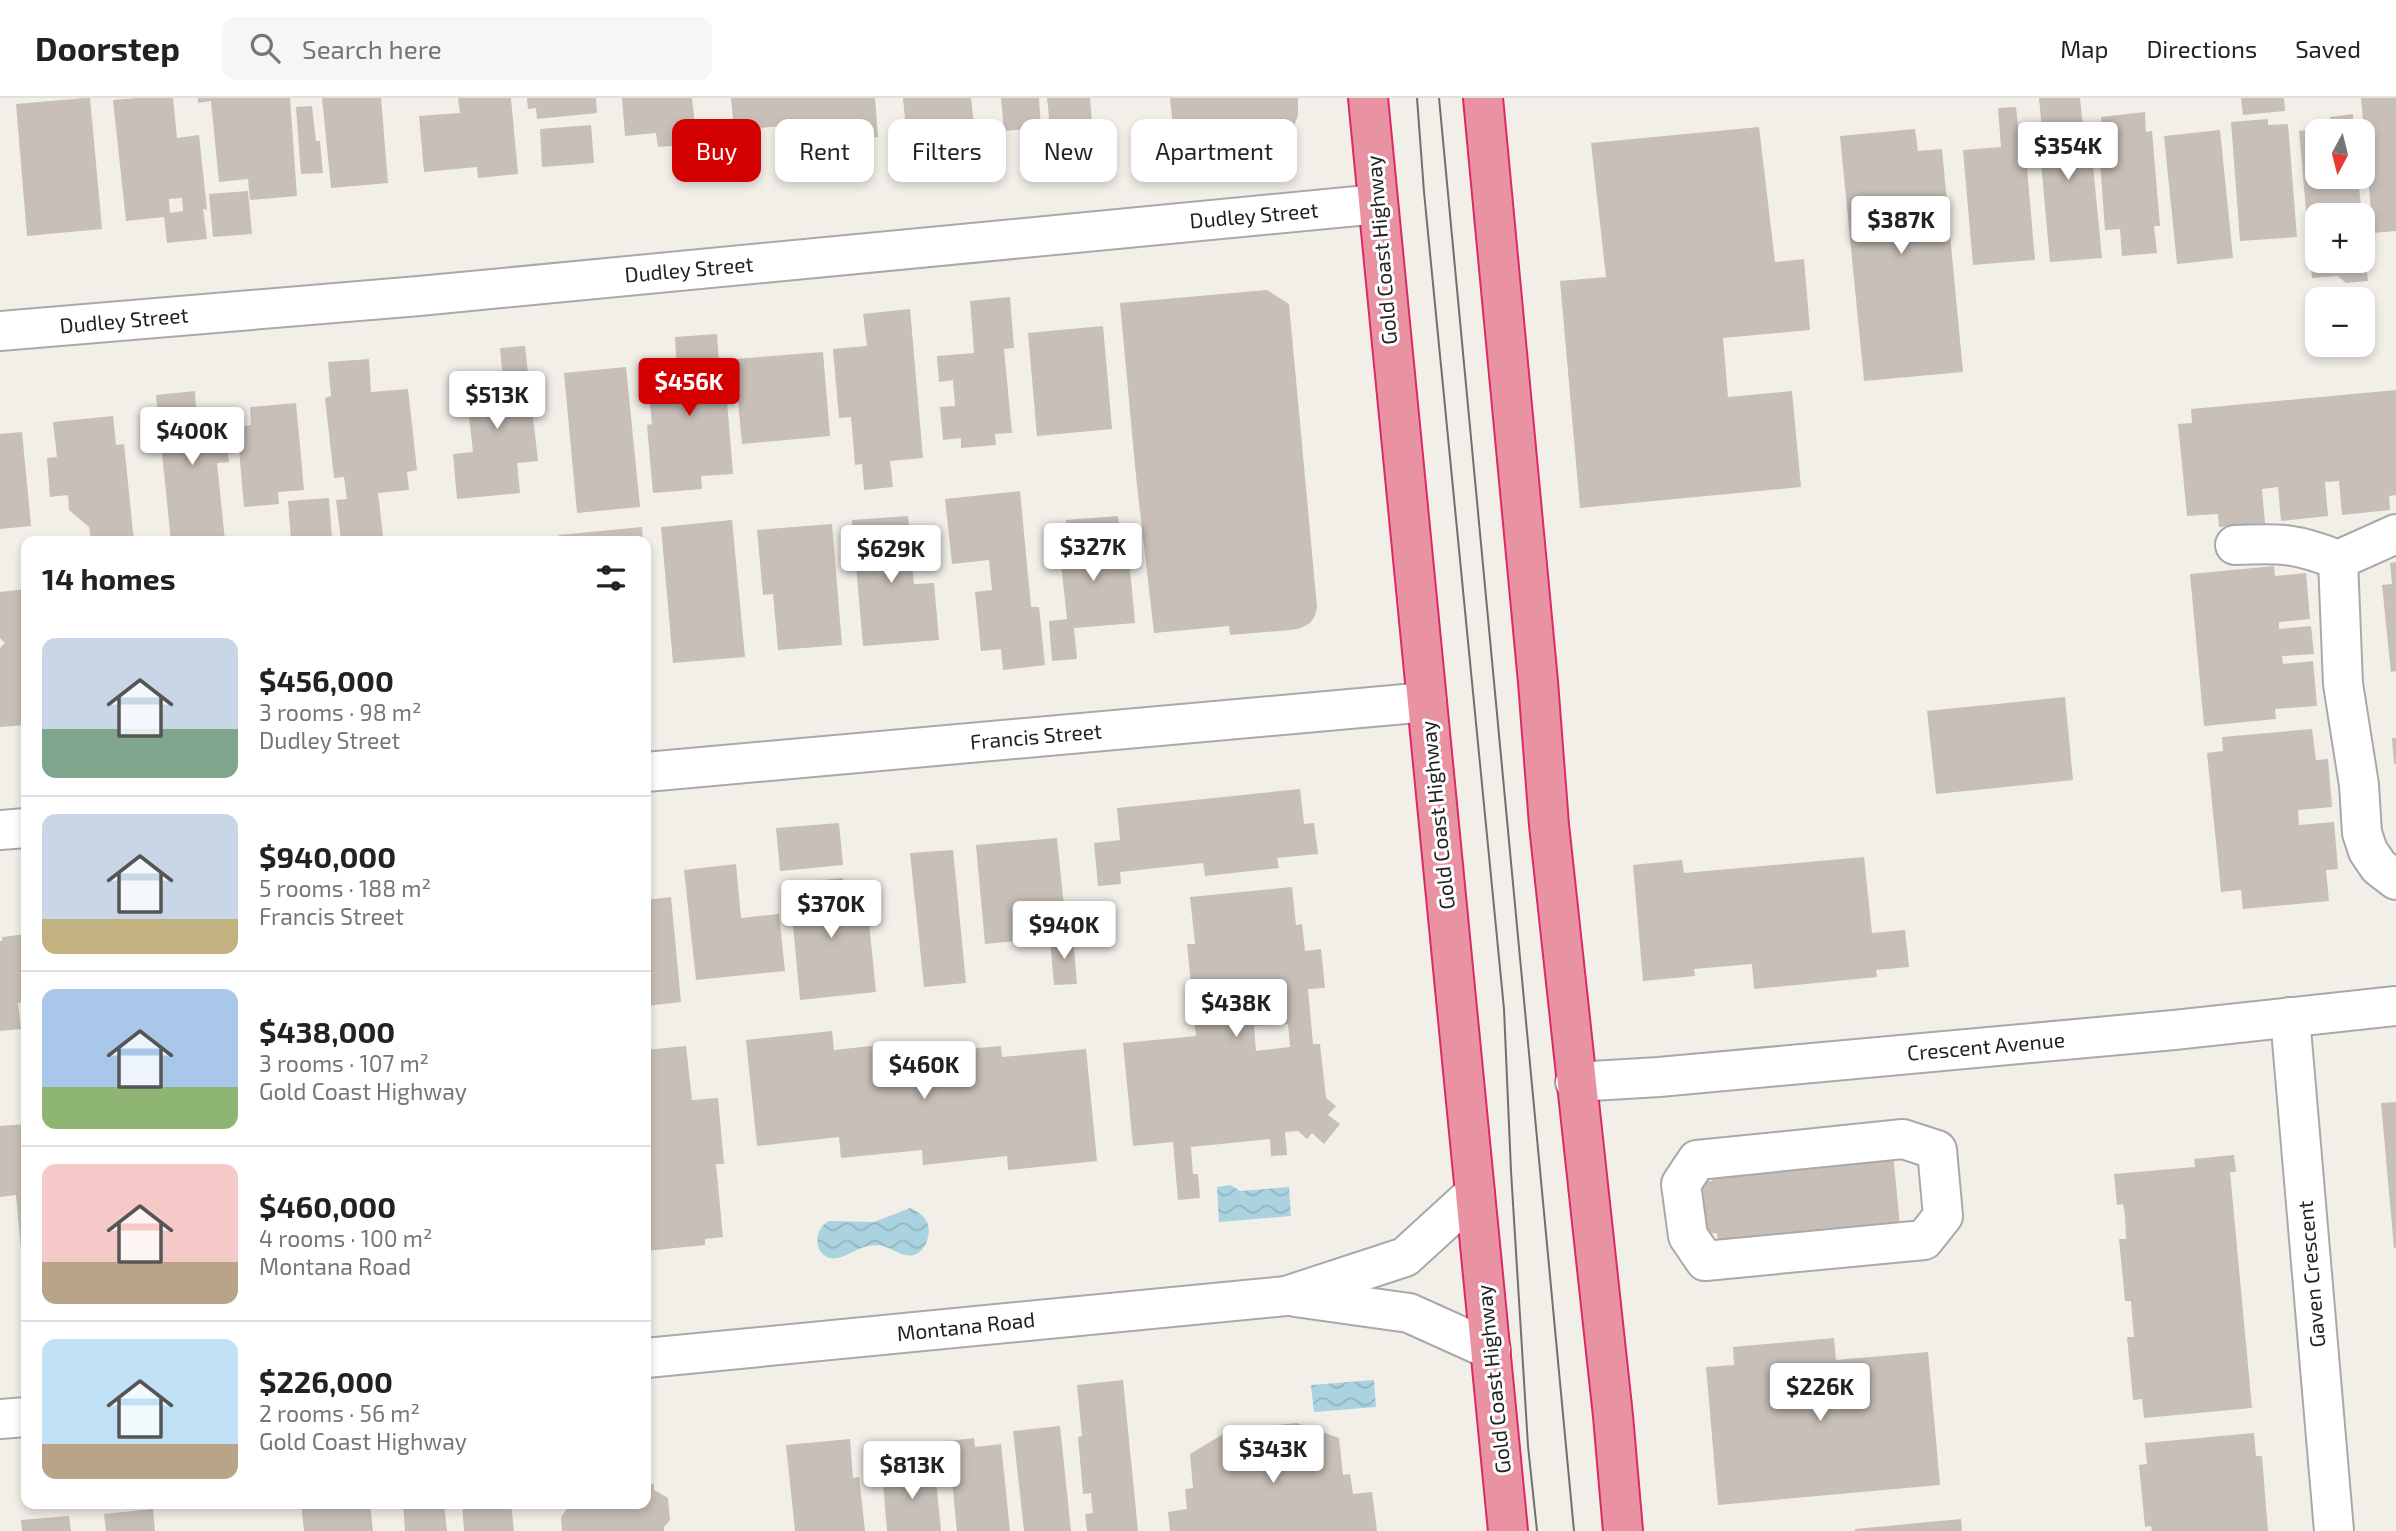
<!DOCTYPE html>
<html lang="en">
<head>
<meta charset="utf-8">
<style>
  :root { --surface:#fff; --page:#f6f6f6; --text:#222; --muted:#767676; --line:#e0e0e0; --accent:#d40000 }
  body { margin:0; font-family:"Exo 2",sans-serif; background:var(--page); color:var(--text); height:100vh; display:flex; flex-direction:column; font-size:26px; white-space:nowrap }
  * { box-sizing:border-box; margin:0 }
  p { font-size:23px; color:var(--muted) }
  .icon { flex:none; width:38px; height:38px; fill:none; stroke:currentColor; stroke-width:2; stroke-linecap:round; stroke-linejoin:round }
  .map { position:relative; flex:1; overflow:hidden }
  .sheet { position:absolute; left:21px; top:438px; width:630px; height:973px; display:flex; flex-direction:column; background:var(--surface); border-radius:14px; box-shadow:0 4px 10px #0003 }
  .sheet>* { flex:none }
  .hud { position:absolute; left:672px; top:21px; width:665px; height:63px; display:flex; gap:14px }
  .needle { width:46px; rotate:187deg }
  .fabs { position:absolute; left:2305px; top:21px; display:grid; gap:14px }
  .fabs a { display:grid; place-items:center; width:70px; height:70px; border-radius:14px; background:var(--surface); box-shadow:0 4px 10px #0003; font-size:35px }
  .price { position:absolute; translate:-50% -60px; padding:0 16px; border-radius:7px; background:#fff; color:#222; font-size:23px; line-height:46px; filter:drop-shadow(0 2px 4px #0008) }
  .price::after { content:''; position:absolute; left:50%; top:42px; width:21px; height:16px; margin-left:-10px; background:inherit; clip-path:polygon(0 0,100% 0,50% 100%) }
  .price.current { background:var(--accent); color:#fff }
  ul { padding:0; list-style:none }
  li { display:flex; align-items:center; gap:21px; height:175px; padding:0 21px }
  li+li { border-top:2px solid var(--line) }
  li span { display:grid; place-items:center; flex:none; width:196px; height:140px; border-radius:14px; color:#555 }
  li>.icon { margin-inline-start:auto }
  span .icon { width:84px; height:84px; fill:#fffc; stroke-width:1 }
  li b { font-size:30px }
  h2 { display:flex; justify-content:space-between; align-items:center; height:84px; padding:0 21px; font-size:30px }
  .tag { padding:0 24px; border-radius:14px; background:var(--surface); box-shadow:0 4px 10px #0003; font-size:24px; line-height:63px }
  .tag.current { background:var(--accent); color:#fff }
  header { display:flex; align-items:center; gap:42px; box-sizing:border-box; height:98px; padding:0 35px; background:var(--surface); border-bottom:2px solid var(--line) }
  header strong { font-size:33px }
  nav { display:flex; gap:38px; margin-inline-start:auto; font-size:24px }
  .search { width:490px; height:63px; background:var(--page); display:flex; align-items:center; gap:18px; box-sizing:border-box; padding:0 24px; border-radius:14px; color:var(--muted); font-size:26px }
  .map>svg:first-child { display:block }
  .water { fill:url(#water-waves) }
  .building { fill:#c7bfb8; fill-rule:evenodd }
  .lines { fill:none; stroke-linecap:round; stroke-linejoin:round }
  .minor-casing { stroke:#a9a9a9; stroke-width:42 }
  .highway-casing { stroke:#dc2a67; stroke-width:42 }
  .minor { stroke:#fff; stroke-width:38 }
  .highway { stroke:#e892a2; stroke-width:38 }
  .tram { stroke:#707070; stroke-width:2 }
  .labels { text-anchor:middle; stroke-width:6; stroke-linejoin:round; paint-order:stroke }
  .street-label { font-size:21px; fill:#222; stroke:#fff }
</style>
</head>
<body>
<header>
<strong>Doorstep</strong>
<div class="search"><svg class="icon" aria-label="search" viewBox="0 0 24 24"><circle cx="10" cy="10" r="6"/><path d="M15 15l6 6"/></svg>Search here</div>
<nav><a>Map</a><a>Directions</a><a>Saved</a></nav>
</header>
<div class="map">
<svg width="2396" height="1433" viewBox="0 0 2396 1433">
  <defs>
    <pattern id="water-waves" width="16" height="10" patternUnits="userSpaceOnUse" patternTransform="scale(1.75)"><rect width="16" height="10" fill="#aad3df"/><path d="M0 5q4-4 8 0t8 0" fill="none" stroke="#92b5bf"/></pattern>
  </defs>
  <rect width="100%" height="100%" fill="#f2efe9"/>
  <g class="water">
    <path d="M 1231,1087 L 1240,1093 L 1289,1089 L 1291,1118 L 1219,1124 L 1217,1089 Z"/>
    <path d="M 910,1110 C 921,1115 929,1121 929,1134 C 928,1140 927,1144 924,1149 C 910,1168 896,1150 879,1147 C 876,1147 872,1148 868,1148 C 855,1150 840,1165 827,1159 C 812,1151 816,1129 829,1123 L 874,1124 Z"/>
    <path d="M 1374,1282 L 1376,1309 L 1314,1314 L 1311,1287 Z"/>
  </g>
  <g class="building">
    <path d="M 85,0 L 90,0 L 102,131 L 27,138 L 16,6 Z"/>
    <path d="M 137,0 L 173,0 L 177,40 L 199,37 L 207,112 L 203,111 L 207,141 L 167,145 L 164,119 L 126,123 L 113,2 ZM 182,100 L 183,113 L 170,115 L 169,101 Z"/>
    <path d="M 198,0 L 290,0 L 297,98 L 250,102 L 248,81 L 219,84 L 211,3 L 198,5 Z"/>
    <path d="M 322,0 L 381,0 L 388,85 L 331,90 Z"/>
    <path d="M 458,0 L 511,0 L 518,76 L 478,80 L 477,69 L 424,74 L 419,18 L 460,15 Z"/>
    <path d="M 527,0 L 596,0 L 597,15 L 537,21 L 536,10 L 528,11 Z"/>
    <path d="M 622,0 L 692,0 L 697,46 L 658,49 L 656,35 L 625,38 Z"/>
    <path d="M 731,0 L 875,0 L 878,39 L 809,44 L 807,26 L 734,32 Z"/>
    <path d="M 903,0 L 971,0 L 974,25 L 906,32 Z"/>
    <path d="M 1001,0 L 1039,0 L 1041,30 L 1004,33 Z"/>
    <path d="M 1047,0 L 1090,0 L 1092,25 L 1050,29 Z"/>
    <path d="M 1170,0 L 1298,0 L 1298,17 L 1293,31 L 1287,41 L 1271,52 L 1247,58 L 1215,61 L 1213,35 L 1174,38 Z"/>
    <path d="M 2039,0 L 2080,0 L 2084,39 L 2090,37 L 2102,160 L 2050,164 L 2039,42 L 2043,42 Z"/>
    <path d="M 2241,0 L 2284,0 L 2285,13 L 2243,17 Z"/>
    <path d="M 2361,0 L 2396,0 L 2396,133 L 2373,135 Z"/>
    <path d="M 312,8 L 316,43 L 320,43 L 323,75 L 301,76 L 296,9 Z"/>
    <path d="M 2016,9 L 2020,47 L 2025,47 L 2035,162 L 1973,167 L 1963,52 L 2001,49 L 1998,10 Z"/>
    <path d="M 2145,14 L 2146,34 L 2152,33 L 2160,128 L 2154,128 L 2157,155 L 2122,158 L 2120,131 L 2105,132 L 2098,38 L 2102,37 L 2101,19 Z"/>
    <path d="M 2353,16 L 2354,33 L 2317,33 L 2317,79 L 2358,79 L 2362,117 L 2317,117 L 2317,163 L 2362,163 L 2362,148 L 2364,148 L 2368,183 L 2346,185 L 2338,178 L 2312,180 L 2299,33 L 2331,29 L 2330,19 Z"/>
    <path d="M 2268,21 L 2268,27 L 2288,26 L 2297,139 L 2240,143 L 2231,24 Z"/>
    <path d="M 591,27 L 594,65 L 542,69 L 540,31 Z"/>
    <path d="M 1759,29 L 1775,164 L 1804,161 L 1810,232 L 1723,240 L 1728,299 L 1792,293 L 1801,389 L 1580,410 L 1560,183 L 1606,179 L 1591,45 Z"/>
    <path d="M 1915,31 L 1918,53 L 1942,51 L 1963,274 L 1864,283 L 1840,38 Z"/>
    <path d="M 2220,32 L 2233,160 L 2177,166 L 2164,38 Z"/>
    <path d="M 248,93 L 252,136 L 213,139 L 209,96 Z"/>
    <path d="M 1267,192 L 1289,206 L 1317,509 L 1315,518 L 1310,525 L 1301,530 L 1291,532 L 1230,537 L 1229,528 L 1154,535 L 1136,378 L 1120,205 Z"/>
    <path d="M 1010,199 L 1014,250 L 1004,251 L 1012,335 L 995,336 L 996,347 L 961,350 L 961,340 L 943,342 L 940,309 L 955,308 L 953,282 L 939,284 L 937,258 L 974,255 L 970,203 Z"/>
    <path d="M 910,211 L 923,360 L 890,363 L 893,389 L 864,392 L 862,366 L 855,367 L 851,319 L 839,320 L 833,251 L 867,248 L 863,216 Z"/>
    <path d="M 1103,228 L 1112,331 L 1037,338 L 1028,235 Z"/>
    <path d="M 717,236 L 719,267 L 724,267 L 733,376 L 701,378 L 702,391 L 653,395 L 647,327 L 652,326 L 647,274 L 677,271 L 675,239 Z"/>
    <path d="M 525,248 L 538,363 L 517,365 L 520,395 L 457,401 L 453,356 L 473,354 L 468,309 L 461,310 L 459,286 L 503,282 L 500,250 Z"/>
    <path d="M 823,254 L 830,338 L 742,346 L 734,261 Z"/>
    <path d="M 369,261 L 371,294 L 408,291 L 417,372 L 407,374 L 409,392 L 378,395 L 383,438 L 341,442 L 336,402 L 347,401 L 344,379 L 334,380 L 325,300 L 331,298 L 328,264 Z"/>
    <path d="M 626,269 L 640,409 L 577,415 L 564,275 Z"/>
    <path d="M 2396,292 L 2396,397 L 2389,398 L 2390,412 L 2342,417 L 2339,383 L 2325,384 L 2328,418 L 2281,423 L 2278,389 L 2262,391 L 2265,425 L 2219,429 L 2218,416 L 2187,418 L 2178,326 L 2192,325 L 2191,311 Z"/>
    <path d="M 195,293 L 196,311 L 212,310 L 213,316 L 224,314 L 229,364 L 217,365 L 225,443 L 171,443 L 156,297 Z"/>
    <path d="M 296,305 L 304,392 L 278,394 L 279,406 L 244,409 L 237,329 L 251,327 L 250,309 Z"/>
    <path d="M 113,318 L 116,347 L 124,346 L 134,443 L 91,443 L 89,429 L 69,412 L 68,397 L 50,399 L 47,360 L 57,359 L 53,324 Z"/>
    <path d="M 22,334 L 31,428 L 0,431 L 0,336 Z"/>
    <path d="M 1020,393 L 1031,509 L 1039,509 L 1045,567 L 1003,572 L 1001,551 L 981,553 L 975,494 L 992,492 L 989,462 L 952,466 L 945,401 Z"/>
    <path d="M 329,400 L 332,439 L 291,443 L 288,403 Z"/>
    <path d="M 908,418 L 914,486 L 934,485 L 939,542 L 863,548 L 852,422 Z"/>
    <path d="M 1118,418 L 1121,450 L 1128,450 L 1135,525 L 1074,530 L 1077,561 L 1052,563 L 1049,523 L 1067,521 L 1060,456 L 1069,455 L 1066,422 Z"/>
    <path d="M 732,422 L 745,559 L 673,565 L 661,429 Z"/>
    <path d="M 832,426 L 842,547 L 778,552 L 773,496 L 763,497 L 757,432 Z"/>
    <path d="M 642,429 L 643,443 L 559,443 L 559,437 Z"/>
    <path d="M 2396,464 L 2396,573 L 2391,574 L 2382,487 L 2392,486 L 2390,465 Z"/>
    <path d="M 2274,468 L 2275,478 L 2306,475 L 2310,521 L 2279,524 L 2279,531 L 2311,528 L 2314,556 L 2282,558 L 2283,566 L 2313,563 L 2317,608 L 2275,611 L 2276,621 L 2204,628 L 2190,476 Z"/>
    <path d="M 646,488 L 648,488 L 650,514 L 646,515 Z"/>
    <path d="M 26,491 L 26,627 L 0,629 L 0,550 L 5,545 L 0,540 L 0,494 Z"/>
    <path d="M 2065,599 L 2073,682 L 1936,696 L 1927,613 Z"/>
    <path d="M 2312,631 L 2316,662 L 2328,661 L 2332,709 L 2298,712 L 2299,727 L 2334,724 L 2338,771 L 2326,772 L 2329,803 L 2243,811 L 2241,792 L 2221,794 L 2207,655 L 2223,653 L 2222,639 Z"/>
    <path d="M 2392,640 L 2396,640 L 2396,666 L 2394,666 Z"/>
    <path d="M 1300,691 L 1304,726 L 1314,725 L 1318,756 L 1277,760 L 1279,770 L 1205,778 L 1203,765 L 1120,774 L 1121,786 L 1098,788 L 1094,745 L 1120,742 L 1117,710 Z"/>
    <path d="M 839,725 L 843,767 L 780,773 L 776,730 Z"/>
    <path d="M 1057,740 L 1067,838 L 985,846 L 976,747 Z"/>
    <path d="M 953,752 L 966,885 L 924,889 L 910,755 Z"/>
    <path d="M 1864,759 L 1872,835 L 1905,832 L 1909,869 L 1876,872 L 1877,879 L 1754,891 L 1752,866 L 1694,871 L 1695,878 L 1643,883 L 1633,767 L 1682,762 L 1684,775 Z"/>
    <path d="M 736,766 L 741,820 L 779,816 L 785,873 L 696,882 L 684,772 Z"/>
    <path d="M 843,780 L 845,798 L 866,796 L 876,894 L 800,902 L 789,785 Z"/>
    <path d="M 1292,789 L 1296,827 L 1302,826 L 1305,853 L 1321,851 L 1325,890 L 1308,891 L 1313,946 L 1320,946 L 1326,1000 L 1336,1008 L 1328,1017 L 1340,1026 L 1324,1046 L 1312,1035 L 1307,1041 L 1298,1033 L 1285,1034 L 1287,1057 L 1271,1058 L 1270,1041 L 1191,1049 L 1193,1076 L 1198,1076 L 1200,1100 L 1178,1102 L 1173,1044 L 1133,1048 L 1123,945 L 1196,938 L 1187,846 L 1195,846 L 1190,799 ZM 1288,926 L 1290,949 L 1256,953 L 1254,928 Z"/>
    <path d="M 671,799 L 681,904 L 646,908 L 646,802 Z"/>
    <path d="M 26,836 L 26,904 L 18,905 L 21,931 L 0,933 L 0,843 L 2,843 L 2,839 Z"/>
    <path d="M 1073,839 L 1077,886 L 1054,887 L 1050,841 Z"/>
    <path d="M 832,933 L 834,952 L 917,943 L 918,955 L 1001,948 L 1002,959 L 1086,951 L 1097,1063 L 1008,1072 L 1007,1058 L 923,1067 L 922,1052 L 841,1060 L 839,1039 L 757,1048 L 746,942 Z"/>
    <path d="M 686,948 L 692,1002 L 718,1000 L 724,1066 L 716,1066 L 723,1139 L 705,1141 L 705,1147 L 646,1153 L 646,952 Z"/>
    <path d="M 2396,1004 L 2396,1150 L 2394,1150 L 2381,1005 Z"/>
    <path d="M 26,1026 L 26,1183 L 24,1183 L 16,1097 L 0,1099 L 0,1028 Z"/>
    <path d="M 1893,1055 L 1900,1128 L 1718,1145 L 1717,1135 L 1706,1136 L 1701,1084 L 1712,1083 L 1711,1072 Z"/>
    <path d="M 2234,1057 L 2236,1074 L 2230,1074 L 2252,1310 L 2144,1320 L 2142,1301 L 2133,1302 L 2127,1239 L 2134,1239 L 2131,1203 L 2125,1203 L 2119,1141 L 2126,1141 L 2125,1118 L 2123,1106 L 2117,1107 L 2114,1076 L 2195,1069 L 2194,1061 Z"/>
    <path d="M 1834,1240 L 1836,1262 L 1928,1254 L 1940,1387 L 1718,1407 L 1706,1269 L 1734,1267 L 1733,1249 Z"/>
    <path d="M 1123,1282 L 1138,1433 L 1087,1433 L 1085,1416 L 1093,1415 L 1091,1395 L 1083,1396 L 1078,1339 L 1082,1338 L 1077,1287 Z"/>
    <path d="M 1297,1325 L 1339,1340 L 1343,1377 L 1350,1376 L 1353,1396 L 1372,1394 L 1377,1433 L 1170,1433 L 1168,1414 L 1187,1411 L 1185,1391 L 1193,1390 L 1190,1356 L 1230,1332 Z"/>
    <path d="M 1060,1328 L 1071,1433 L 1024,1433 L 1013,1333 Z"/>
    <path d="M 2254,1335 L 2256,1358 L 2262,1358 L 2268,1433 L 2152,1433 L 2151,1428 L 2145,1429 L 2139,1367 L 2147,1366 L 2145,1345 Z"/>
    <path d="M 974,1340 L 975,1349 L 1001,1346 L 1010,1433 L 957,1433 L 948,1343 Z"/>
    <path d="M 850,1341 L 853,1380 L 859,1379 L 865,1433 L 795,1433 L 786,1347 Z"/>
    <path d="M 935,1371 L 941,1433 L 887,1433 L 882,1375 Z"/>
    <path d="M 654,1386 L 654,1392 L 668,1400 L 670,1422 L 664,1429 L 664,1433 L 562,1433 L 561,1419 L 568,1409 L 567,1405 L 646,1405 L 646,1387 Z"/>
    <path d="M 301,1405 L 370,1405 L 373,1433 L 304,1433 Z"/>
    <path d="M 403,1405 L 444,1405 L 447,1433 L 405,1433 Z"/>
    <path d="M 462,1405 L 511,1405 L 514,1433 L 464,1433 Z"/>
    <path d="M 153,1411 L 155,1433 L 106,1433 L 104,1416 Z"/>
    <path d="M 69,1418 L 71,1433 L 22,1433 L 21,1422 Z"/>
    <path d="M 1961,1421 L 1962,1433 L 1855,1433 L 1855,1431 Z"/>
  </g>
  <g class="lines">
    <g class="minor-casing">
      <g id="minor">
        <path d="M 0,233 L 419,198 L 1378,106"/>
        <path d="M 2235,447 C 2280,445 2296,445 2338,462 L 2396,436"/>
        <path d="M 2338,462 L 2343,586 L 2359,687 L 2362,735 L 2368,753 L 2379,769 L 2396,782"/>
        <path d="M 646,674 L 1427,604"/>
        <path d="M 0,732 L 26,730"/>
        <path d="M 2290,919 L 2334,1433"/>
        <path d="M 1575,984 L 1659,979 L 2174,932 L 2396,908"/>
        <path d="M 1903,1041 L 1937,1052 L 1943,1118 L 1924,1142 L 1705,1163 L 1688,1138 L 1681,1086 L 1697,1062 Z"/>
        <path d="M 1295,1199 L 1409,1215 L 1491,1252"/>
        <path d="M 646,1260 L 1286,1198 L 1405,1159 L 1475,1095"/>
        <path d="M 0,1321 L 26,1319"/>
      </g>
    </g>
    <g class="highway-casing">
      <g id="highway">
        <path d="M 1368,0 L 1508,1433"/>
        <path d="M 1483,0 L 1538,584 L 1549,727 L 1613,1318 L 1623,1433"/>
      </g>
    </g>
    <use href="#minor" class="minor"/>
    <use href="#highway" class="highway"/>
    <g class="tram">
      <path d="M 1417,0 L 1424,94 L 1504,911 L 1511,1073 L 1528,1348 L 1537,1433"/>
      <path d="M 1439,0 L 1574,1433"/>
    </g>
  </g>
  <g class="labels">
    <g class="street-label">
      <text transform="translate(1254 118) rotate(-5)" y="7">Dudley Street</text>
      <text transform="translate(1382 152) rotate(-95)" y="7">Gold Coast Highway</text>
      <text transform="translate(689 172) rotate(-5)" y="7">Dudley Street</text>
      <text transform="translate(124 223) rotate(-5)" y="7">Dudley Street</text>
      <text transform="translate(1036 639) rotate(-5)" y="7">Francis Street</text>
      <text transform="translate(1438 717) rotate(-96)" y="7">Gold Coast Highway</text>
      <text transform="translate(1986 949) rotate(-5)" y="7">Crescent Avenue</text>
      <text transform="translate(2312 1176) rotate(-95)" y="7">Gaven Crescent</text>
      <text transform="translate(966 1229) rotate(-6)" y="7">Montana Road</text>
      <text transform="translate(1494 1281) rotate(-96)" y="7">Gold Coast Highway</text>
    </g>
  </g>
</svg>
<div class="fabs">
<a><svg class="needle" viewBox="-14 -14 28 28"><path d="M0-13l5 13h-10z" fill="#e53935"/><path d="M0 13l5-13h-10z" fill="#767676"/></svg></a>
<a>+</a>
<a>−</a>
</div>
<b class="price" style="left:2068px;top:84px">$354K</b>
<b class="price" style="left:1901px;top:158px">$387K</b>
<b class="price current" style="left:689px;top:320px">$456K</b>
<b class="price" style="left:497px;top:333px">$513K</b>
<b class="price" style="left:192px;top:369px">$400K</b>
<b class="price" style="left:1093px;top:485px">$327K</b>
<b class="price" style="left:891px;top:487px">$629K</b>
<b class="price" style="left:831px;top:842px">$370K</b>
<b class="price" style="left:1064px;top:863px">$940K</b>
<b class="price" style="left:1236px;top:941px">$438K</b>
<b class="price" style="left:924px;top:1003px">$460K</b>
<b class="price" style="left:1820px;top:1325px">$226K</b>
<b class="price" style="left:1273px;top:1387px">$343K</b>
<b class="price" style="left:912px;top:1403px">$813K</b>
<div class="hud">
<a class="tag current">Buy</a>
<a class="tag">Rent</a>
<a class="tag">Filters</a>
<a class="tag">New</a>
<a class="tag">Apartment</a>
</div>
<section class="sheet">
<h2>14 homes<svg class="icon" aria-label="filters" viewBox="0 0 24 24"><path d="M4 7h16M4 17h16"/><circle cx="9" cy="7" r="2"/><circle cx="15" cy="17" r="2"/></svg></h2>
<ul>
<li><span style="background:linear-gradient(#c9d6e8 65%,#7fa58c 0)"><svg class="icon" aria-label="home" viewBox="0 0 24 24"><path d="M3 11l9-7 9 7M6 9v11h12V9"/></svg></span><div><b>$456,000</b><p>3 rooms · 98 m²</p><p>Dudley Street</p></div></li>
<li><span style="background:linear-gradient(#c9d6e8 75%,#c2b280 0)"><svg class="icon" aria-label="home" viewBox="0 0 24 24"><path d="M3 11l9-7 9 7M6 9v11h12V9"/></svg></span><div><b>$940,000</b><p>5 rooms · 188 m²</p><p>Francis Street</p></div></li>
<li><span style="background:linear-gradient(#a9c7e8 70%,#8fb573 0)"><svg class="icon" aria-label="home" viewBox="0 0 24 24"><path d="M3 11l9-7 9 7M6 9v11h12V9"/></svg></span><div><b>$438,000</b><p>3 rooms · 107 m²</p><p>Gold Coast Highway</p></div></li>
<li><span style="background:linear-gradient(#f6c9c9 70%,#b9a48a 0)"><svg class="icon" aria-label="home" viewBox="0 0 24 24"><path d="M3 11l9-7 9 7M6 9v11h12V9"/></svg></span><div><b>$460,000</b><p>4 rooms · 100 m²</p><p>Montana Road</p></div></li>
<li><span style="background:linear-gradient(#bfe0f5 75%,#b9a48a 0)"><svg class="icon" aria-label="home" viewBox="0 0 24 24"><path d="M3 11l9-7 9 7M6 9v11h12V9"/></svg></span><div><b>$226,000</b><p>2 rooms · 56 m²</p><p>Gold Coast Highway</p></div></li>
</ul>
</section>
</div>
</body>
</html>
